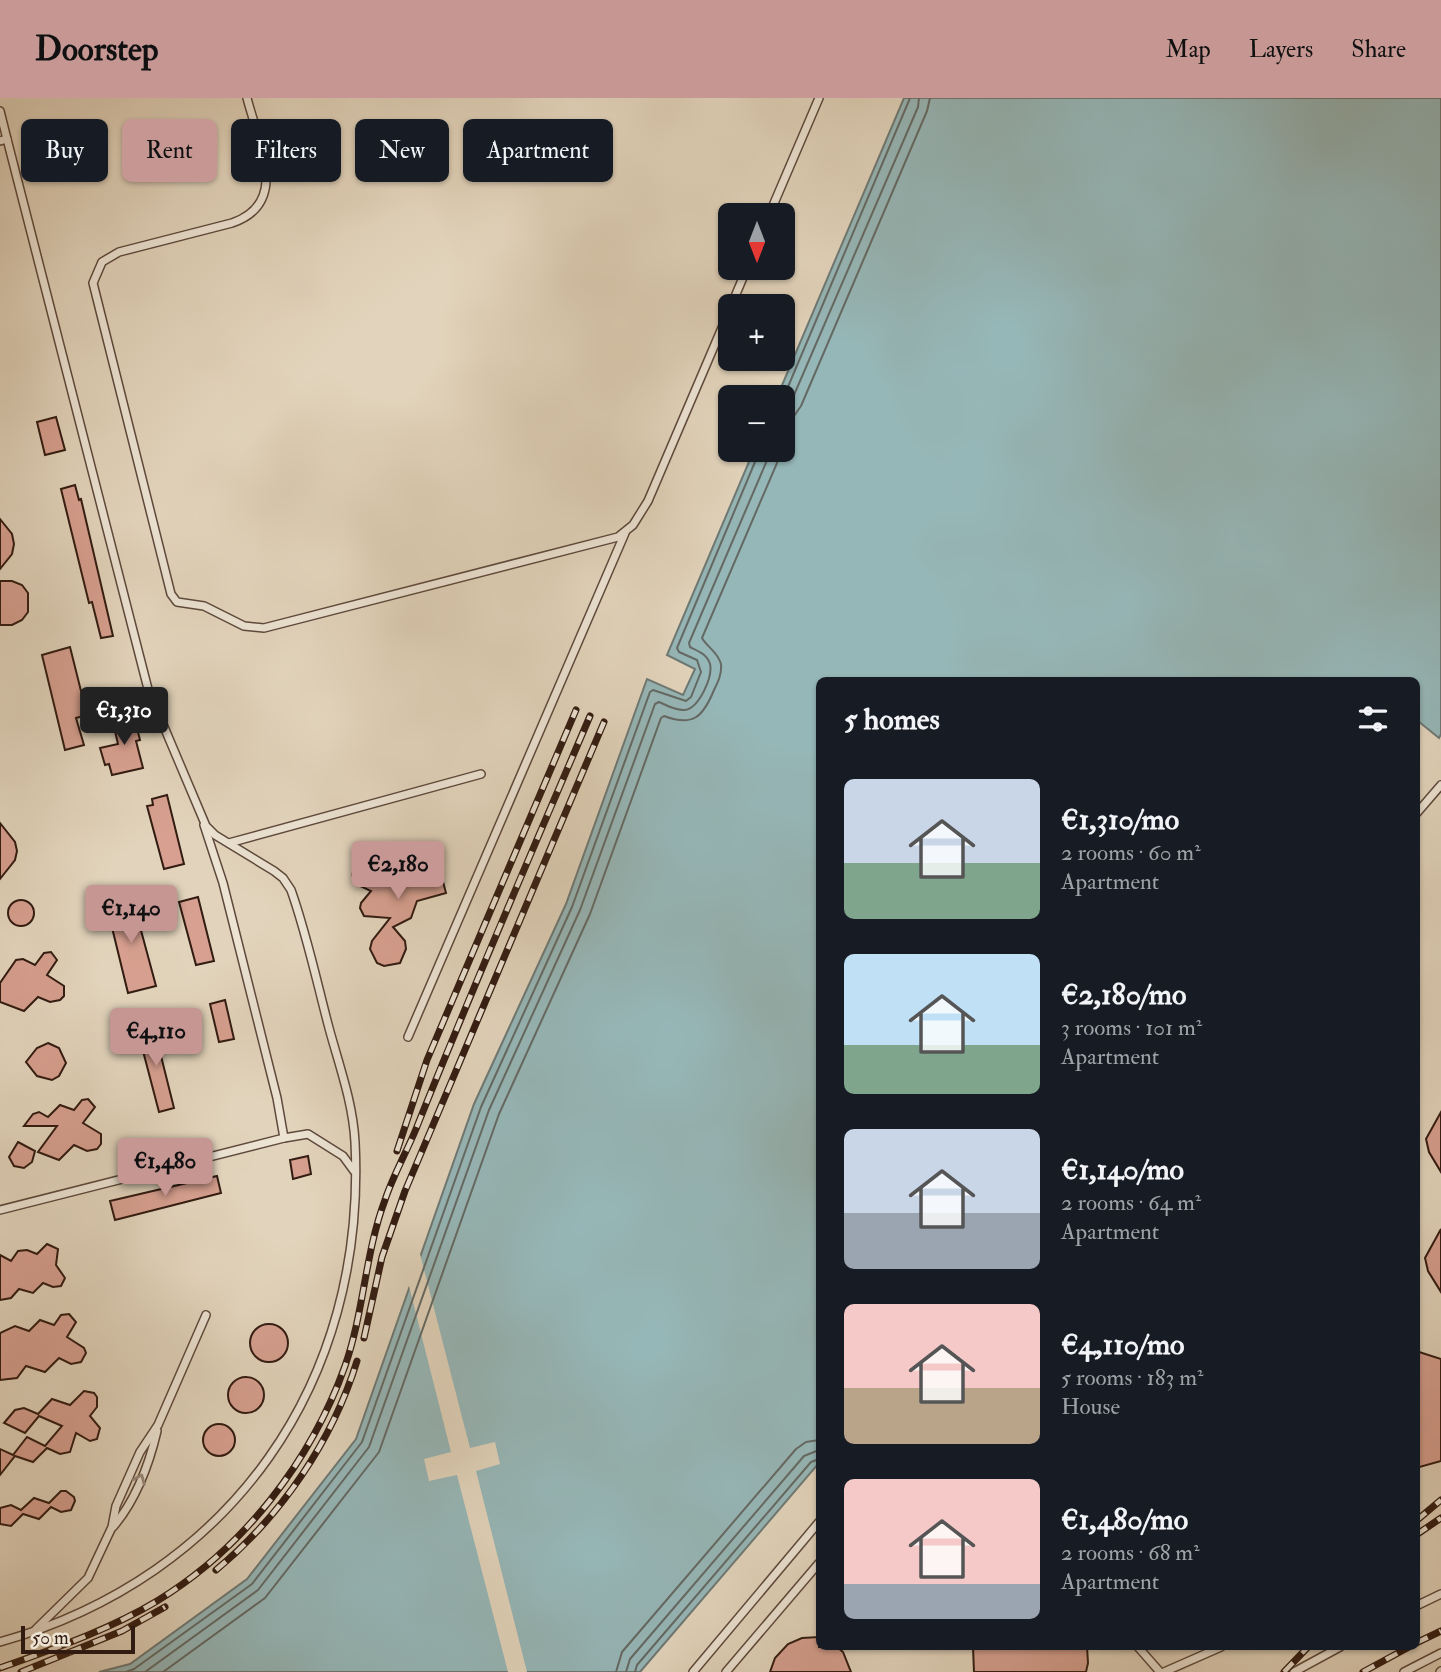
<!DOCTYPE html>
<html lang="en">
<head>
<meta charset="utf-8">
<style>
  :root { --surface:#171b24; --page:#242831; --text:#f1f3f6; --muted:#9ea1a6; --accent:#c59692 }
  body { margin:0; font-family:"IM FELL Double Pica",serif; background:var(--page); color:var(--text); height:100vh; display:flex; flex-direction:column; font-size:26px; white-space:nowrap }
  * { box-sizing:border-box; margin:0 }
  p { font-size:23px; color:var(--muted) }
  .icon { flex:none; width:38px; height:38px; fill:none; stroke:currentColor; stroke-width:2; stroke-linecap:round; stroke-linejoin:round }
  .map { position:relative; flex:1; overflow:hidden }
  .details { position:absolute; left:816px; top:579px; width:604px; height:973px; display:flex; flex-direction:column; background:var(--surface); border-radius:10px; box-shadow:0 2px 5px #0004 }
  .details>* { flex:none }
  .guide { position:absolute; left:21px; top:21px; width:665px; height:63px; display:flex; gap:14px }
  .needle { width:46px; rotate:180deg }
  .buttons { position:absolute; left:718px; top:105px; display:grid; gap:14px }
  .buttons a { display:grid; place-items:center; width:77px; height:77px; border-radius:10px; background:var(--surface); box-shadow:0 2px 5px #0004; font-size:35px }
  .scale { position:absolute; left:21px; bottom:18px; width:114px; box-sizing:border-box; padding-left:7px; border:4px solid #321b11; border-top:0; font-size:19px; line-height:24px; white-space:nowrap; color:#321b11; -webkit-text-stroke:5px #ece3d3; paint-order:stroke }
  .price { position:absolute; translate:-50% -60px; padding:0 16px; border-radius:7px; background:var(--accent); color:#111; font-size:23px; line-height:46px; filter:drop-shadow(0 2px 4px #0008) }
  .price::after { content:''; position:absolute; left:50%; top:42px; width:21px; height:16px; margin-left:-10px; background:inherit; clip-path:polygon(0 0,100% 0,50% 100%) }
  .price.active { background:#222; color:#fff }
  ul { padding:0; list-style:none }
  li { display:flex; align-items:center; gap:21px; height:175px; padding:0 28px }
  li span { display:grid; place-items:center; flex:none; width:196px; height:140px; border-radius:10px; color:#555 }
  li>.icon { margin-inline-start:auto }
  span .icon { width:84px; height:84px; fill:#fffc; stroke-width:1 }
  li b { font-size:30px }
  h2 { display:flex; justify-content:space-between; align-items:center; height:84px; padding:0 28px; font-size:30px }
  .pill { padding:0 24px; border-radius:10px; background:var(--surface); box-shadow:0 2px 5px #0004; font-size:24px; line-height:63px }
  .pill.active { background:var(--accent); color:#111 }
  header { display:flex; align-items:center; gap:42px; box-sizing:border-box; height:98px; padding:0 35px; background:var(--accent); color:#111 }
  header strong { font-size:33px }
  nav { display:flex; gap:38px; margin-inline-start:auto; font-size:24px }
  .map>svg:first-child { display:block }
  .water { fill:#96b7b8; stroke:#6e7975; stroke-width:2 }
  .pier { fill:#e2d4bc }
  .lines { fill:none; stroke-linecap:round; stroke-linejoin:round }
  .shore { stroke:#646964; stroke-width:2 }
  .building { fill:#d7a090; stroke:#321b11; stroke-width:2 }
  .lane-casing { stroke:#5e493c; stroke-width:10 }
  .lane { stroke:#ece3d3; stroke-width:7 }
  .rail-casing { stroke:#321b11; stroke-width:7 }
  .rail { stroke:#ece3d3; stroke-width:4.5; stroke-dasharray:13; stroke-linecap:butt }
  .oneway { stroke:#98897c }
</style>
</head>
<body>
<header>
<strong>Doorstep</strong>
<nav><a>Map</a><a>Layers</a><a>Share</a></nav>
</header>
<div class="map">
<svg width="1441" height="1574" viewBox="0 0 1441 1574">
  <rect width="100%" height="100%" fill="#e2d4bc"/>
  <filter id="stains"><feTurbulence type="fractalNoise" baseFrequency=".00286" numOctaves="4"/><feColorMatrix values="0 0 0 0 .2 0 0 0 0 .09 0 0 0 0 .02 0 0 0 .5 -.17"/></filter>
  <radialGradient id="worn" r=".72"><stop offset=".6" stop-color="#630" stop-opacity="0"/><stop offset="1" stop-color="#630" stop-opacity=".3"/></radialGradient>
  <path class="water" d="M 904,0 L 1441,0 L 1441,636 L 1439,640 L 1418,623 L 1416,625 L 1416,583 L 819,583 L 819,1365 L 640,1574 L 99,1574 L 130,1566 L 247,1481 L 356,1341 L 474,1006 L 566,806 L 647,581 L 683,597 L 695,571 L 667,557 L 754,352 L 782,352 L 782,299 L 777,299 Z"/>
  <path class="pier" d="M 419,1152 L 470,1350 L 495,1344 L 500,1366 L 476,1373 L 527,1574 L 508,1574 L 457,1377 L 429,1383 L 424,1361 L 451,1354 L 408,1184 Z"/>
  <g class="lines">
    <g class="shore">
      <path d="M 782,303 L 910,0"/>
      <path d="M 782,314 L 791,304 L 918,9 L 919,0"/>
      <path d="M 782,325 L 794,318 L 801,308 L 927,13 L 930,0"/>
      <path d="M 126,1574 L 134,1571 L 252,1486 L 362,1344 L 481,1009 L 572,809 L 650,594 L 653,592 L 686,603 L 691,599 L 701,574 L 697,562 L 679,554 L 677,550 L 760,352"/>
      <path d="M 145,1574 L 258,1492 L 369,1349 L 489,1012 L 580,812 L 655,606 L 659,604 C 666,607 676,613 685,612 C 699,610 713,579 710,566 C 707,556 698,553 690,549 L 689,545 L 768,360 L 769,352"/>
      <path d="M 163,1574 L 265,1500 L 379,1354 L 499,1016 L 590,816 L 661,620 L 664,618 C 693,629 703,619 714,592 C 718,584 722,576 721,566 C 718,554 707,549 702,540 L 777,365 L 779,352"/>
      <path d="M 616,1574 L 622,1554 L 796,1351 L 806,1344 L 819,1342"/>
      <path d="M 626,1574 L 630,1561 L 804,1358 L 819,1352"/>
      <path d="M 635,1574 L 637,1567 L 811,1364 L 819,1361"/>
    </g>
  </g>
  <g class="building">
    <path d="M 56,319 L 65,352 L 45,357 L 37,324 Z"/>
    <path d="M 75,387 L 79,402 L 81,401 L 113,538 L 101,540 L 92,504 L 89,505 L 61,391 Z"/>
    <path d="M 0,421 L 12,436 L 14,446 L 12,456 L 0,471 Z"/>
    <path d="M 0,483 L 12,483 L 22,487 L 28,495 L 28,514 L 22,522 L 12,527 L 0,527 Z"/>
    <path d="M 70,549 L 87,617 L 76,620 L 84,647 L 65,652 L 42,557 Z"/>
    <path d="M 133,614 L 140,642 L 136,643 L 143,670 L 112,677 L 109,666 L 105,667 L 100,650 L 118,646 L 115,633 L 121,632 L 117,618 Z"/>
    <path d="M 167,697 L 184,766 L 164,771 L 147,708 L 153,707 L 152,701 Z"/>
    <path d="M 0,725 L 15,744 L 17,753 L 15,762 L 0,781 Z"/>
    <path d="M 435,753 L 446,795 L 417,803 L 411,820 L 393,829 L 405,843 L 406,851 L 400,865 L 384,868 L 377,865 L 370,851 L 372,843 L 390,820 L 364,818 L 360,810 L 361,805 L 371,793 L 356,786 L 352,777 L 353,773 L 356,769 L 365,767 L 380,782 L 393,769 L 414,769 L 412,760 Z"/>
    <path d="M 132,799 L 156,888 L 128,895 L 106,805 Z"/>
    <path d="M 198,799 L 214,863 L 196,867 L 179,804 Z"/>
    <circle cx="21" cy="815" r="13"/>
    <path d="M 51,854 L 57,862 L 47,877 L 64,888 L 64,898 L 60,902 L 50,904 L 38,899 L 24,913 L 0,904 L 0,885 L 16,862 L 23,861 L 35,867 L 44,855 Z"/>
    <path d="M 225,902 L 234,941 L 219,944 L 210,906 Z"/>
    <path d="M 153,926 L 174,1010 L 159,1014 L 137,930 Z"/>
    <path d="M 48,945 L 59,950 L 66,965 L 59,978 L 52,982 L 37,978 L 26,964 L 37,950 Z"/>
    <path d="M 88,1001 L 95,1009 L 83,1025 L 101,1036 L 101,1046 L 97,1051 L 87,1053 L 74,1047 L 59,1062 L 38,1054 L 57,1028 L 24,1028 L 33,1016 L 39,1014 L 48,1019 L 60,1007 L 74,1012 L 82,1002 Z"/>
    <path d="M 1441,1014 L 1441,1074 L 1429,1054 L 1426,1041 Z"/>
    <path d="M 18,1044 L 35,1053 L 32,1064 L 24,1070 L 14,1068 L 9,1059 Z"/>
    <path d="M 308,1058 L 311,1076 L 293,1081 L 290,1062 Z"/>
    <path d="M 217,1078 L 221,1095 L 115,1122 L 110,1103 Z"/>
    <path d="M 1441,1131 L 1441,1194 L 1428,1173 L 1425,1160 Z"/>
    <path d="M 47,1146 L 58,1151 L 56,1167 L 65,1180 L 61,1188 L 53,1189 L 43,1185 L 33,1195 L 19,1191 L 11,1200 L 0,1202 L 0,1157 L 11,1163 L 18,1153 L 27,1152 L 37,1156 Z"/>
    <path d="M 69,1216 L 76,1224 L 67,1239 L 84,1250 L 86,1255 L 81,1264 L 71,1266 L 59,1260 L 45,1274 L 26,1268 L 17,1280 L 0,1282 L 0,1235 L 15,1228 L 29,1233 L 40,1222 L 54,1227 L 61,1217 Z"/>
    <circle cx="269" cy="1245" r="19"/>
    <path d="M 1416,1253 L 1441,1261 L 1441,1363 L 1416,1370 Z"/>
    <circle cx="246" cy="1297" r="18"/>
    <path d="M 84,1293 L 94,1295 L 97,1299 L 97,1309 L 90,1318 L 100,1330 L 97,1341 L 90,1343 L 76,1335 L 70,1354 L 60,1356 L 47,1350 L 33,1364 L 15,1358 L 0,1377 L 0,1351 L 13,1357 L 27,1339 L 45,1348 L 62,1328 L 39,1318 L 25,1335 L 4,1325 L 15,1312 L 24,1310 L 38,1316 L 52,1301 L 70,1307 Z"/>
    <circle cx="219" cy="1342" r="16"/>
    <path d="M 61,1393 L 66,1393 L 74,1399 L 75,1403 L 71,1412 L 61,1414 L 51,1409 L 39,1421 L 23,1416 L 11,1428 L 0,1426 L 0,1410 L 11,1407 L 21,1412 L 34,1400 L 49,1405 Z"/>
    <path d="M 819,1539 L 819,1549 L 837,1549 L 843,1554 L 851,1574 L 770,1574 L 775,1560 L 788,1546 L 802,1540 Z"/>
    <path d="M 973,1549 L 1087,1549 L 1088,1565 L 1086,1574 L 974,1574 Z"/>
  </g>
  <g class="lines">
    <g class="lane-casing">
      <g id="lane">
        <path d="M 247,0 C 258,44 291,105 232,125 L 119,154 L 102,164 L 93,185 L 171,496 L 177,504 L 204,508 L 244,528 L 264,530 L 618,439 L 633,427 L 648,403 L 730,211"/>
        <path d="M 0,13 L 7,41"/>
        <path d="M 0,43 L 7,41 L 148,591 L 206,728 L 215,737 L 274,773 L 283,780 L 291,792 C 307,837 317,885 329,930 C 339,967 353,1005 355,1044 C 367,1284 232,1478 0,1544"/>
        <path d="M 769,117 L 819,0"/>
        <path d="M 731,208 L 747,170"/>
        <path d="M 1416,716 L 1441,687"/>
        <path d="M 229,745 L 481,676"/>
        <path d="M 408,939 L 625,435"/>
        <path d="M 284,1040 L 308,1036 L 343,1058 L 354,1073"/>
        <path d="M 0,1112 L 284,1040 L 277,1000 L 223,785 L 204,727"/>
        <path d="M 113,1429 C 136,1402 149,1367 157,1333"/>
        <path d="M 1416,1508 L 1441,1496"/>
        <path d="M 36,1531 L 88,1480 L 112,1429 L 116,1408 L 140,1354 L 158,1327 L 206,1217"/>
        <path d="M 1138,1549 L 1160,1574"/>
        <path d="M 693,1574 L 819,1424"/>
        <path d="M 726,1574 L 819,1465"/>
        <path d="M 1164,1574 L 1221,1549"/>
        <path d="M 1294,1574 L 1340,1549"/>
        <path d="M 1404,1574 L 1441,1555"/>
        <path d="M 1440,1574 L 1441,1573"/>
      </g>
    </g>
    <use href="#lane" class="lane"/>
    <g class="rail-casing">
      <g id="rail">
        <path d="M 397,1053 L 427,962 L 576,612"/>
        <path d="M 364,1240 L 382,1159 L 405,1093 L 604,624"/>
        <path d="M 1416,1423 L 1441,1402"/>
        <path d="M 1416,1437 L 1441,1420"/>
        <path d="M 216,1472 C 281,1418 332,1344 357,1263"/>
        <path d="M 1416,1545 L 1441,1533"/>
        <path d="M 0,1570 C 53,1551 109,1532 157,1503 C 244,1450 311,1363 345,1268 C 364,1214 365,1155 385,1102 C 393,1078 406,1055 416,1031 C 471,893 531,756 590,618"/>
        <path d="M 21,1574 L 122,1533 L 165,1509"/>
        <path d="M 1284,1574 L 1308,1549"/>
        <path d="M 1363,1574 L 1409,1549"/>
      </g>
    </g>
    <use href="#rail" class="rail"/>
  </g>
  <defs><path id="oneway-chevron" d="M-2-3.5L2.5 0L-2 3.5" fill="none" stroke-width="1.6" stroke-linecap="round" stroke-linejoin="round" transform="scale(1.75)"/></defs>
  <use class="oneway" href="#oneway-chevron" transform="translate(140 1381) rotate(-67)"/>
  <rect width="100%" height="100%" filter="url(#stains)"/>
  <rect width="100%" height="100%" fill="url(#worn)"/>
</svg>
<div class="buttons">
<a><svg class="needle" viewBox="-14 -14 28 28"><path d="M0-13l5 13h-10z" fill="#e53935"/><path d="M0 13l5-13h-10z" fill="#9ea1a6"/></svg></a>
<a>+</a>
<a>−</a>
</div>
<div class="scale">50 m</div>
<b class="price active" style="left:124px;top:649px">€1,310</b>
<b class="price" style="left:398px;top:803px">€2,180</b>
<b class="price" style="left:131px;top:847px">€1,140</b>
<b class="price" style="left:156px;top:970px">€4,110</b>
<b class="price" style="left:165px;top:1100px">€1,480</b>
<div class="guide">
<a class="pill">Buy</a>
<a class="pill active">Rent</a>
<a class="pill">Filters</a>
<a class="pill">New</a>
<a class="pill">Apartment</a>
</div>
<section class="details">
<h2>5 homes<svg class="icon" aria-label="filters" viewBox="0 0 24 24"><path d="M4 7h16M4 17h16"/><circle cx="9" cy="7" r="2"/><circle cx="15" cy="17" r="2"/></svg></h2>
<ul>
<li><span style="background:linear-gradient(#c9d6e8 60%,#7fa58c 0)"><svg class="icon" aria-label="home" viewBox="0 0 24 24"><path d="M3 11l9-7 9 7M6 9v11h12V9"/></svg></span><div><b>€1,310/mo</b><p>2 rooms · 60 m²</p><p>Apartment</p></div></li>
<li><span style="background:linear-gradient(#bfe0f5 65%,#7fa58c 0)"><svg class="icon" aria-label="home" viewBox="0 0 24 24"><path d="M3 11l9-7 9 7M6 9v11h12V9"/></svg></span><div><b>€2,180/mo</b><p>3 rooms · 101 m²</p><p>Apartment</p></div></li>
<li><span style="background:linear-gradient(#c9d6e8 60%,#9aa5b1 0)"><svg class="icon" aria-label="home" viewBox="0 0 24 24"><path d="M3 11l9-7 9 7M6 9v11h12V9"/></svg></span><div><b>€1,140/mo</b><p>2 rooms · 64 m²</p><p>Apartment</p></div></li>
<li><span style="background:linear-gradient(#f6c9c9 60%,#b9a48a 0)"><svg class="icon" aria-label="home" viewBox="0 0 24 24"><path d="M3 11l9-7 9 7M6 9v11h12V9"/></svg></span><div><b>€4,110/mo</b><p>5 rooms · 183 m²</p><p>House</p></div></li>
<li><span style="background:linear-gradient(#f6c9c9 75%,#9aa5b1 0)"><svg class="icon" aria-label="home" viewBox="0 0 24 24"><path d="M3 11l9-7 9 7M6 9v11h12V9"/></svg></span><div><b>€1,480/mo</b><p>2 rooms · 68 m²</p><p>Apartment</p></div></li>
</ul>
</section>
</div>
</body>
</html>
